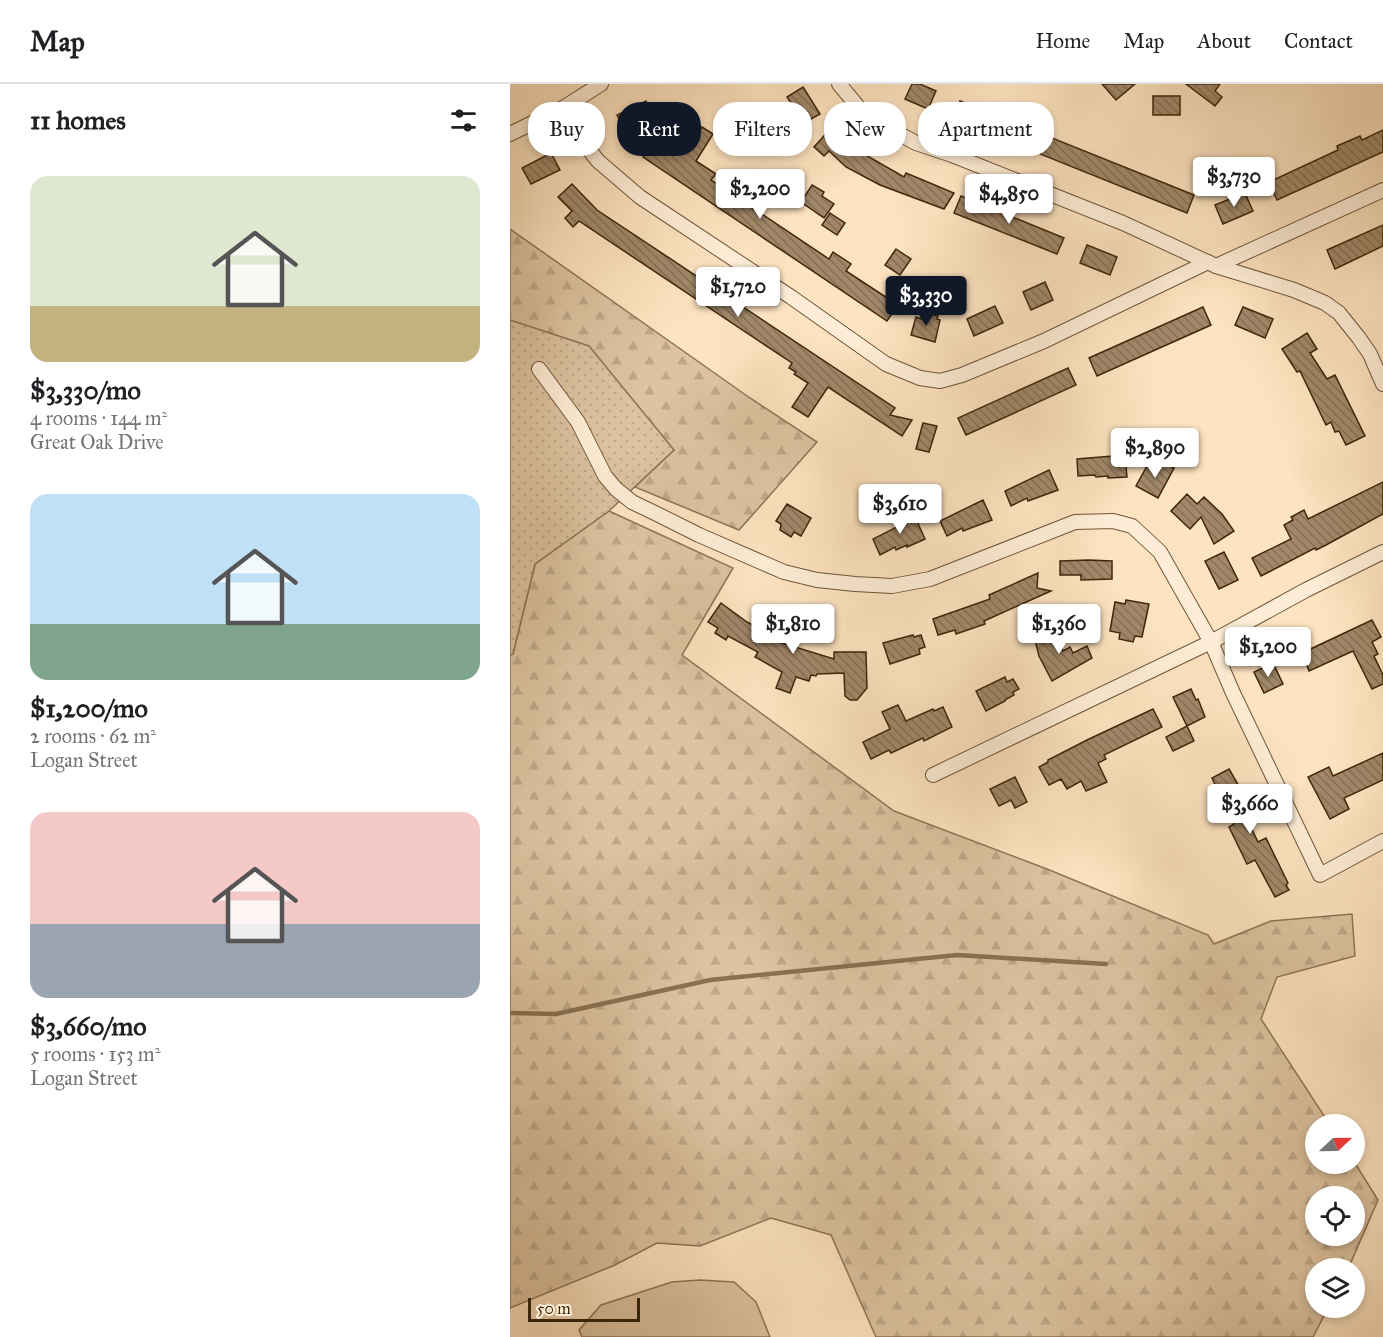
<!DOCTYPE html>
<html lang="en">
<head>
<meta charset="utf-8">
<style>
  :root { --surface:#fff; --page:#f2f2f2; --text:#202124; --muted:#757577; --line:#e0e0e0; --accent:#111827 }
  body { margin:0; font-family:"IM FELL Great Primer",serif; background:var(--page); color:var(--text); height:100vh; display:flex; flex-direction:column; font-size:22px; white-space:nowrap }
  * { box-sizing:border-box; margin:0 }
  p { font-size:20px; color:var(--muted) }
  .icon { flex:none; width:33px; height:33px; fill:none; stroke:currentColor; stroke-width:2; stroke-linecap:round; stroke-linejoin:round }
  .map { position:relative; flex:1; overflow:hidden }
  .drawer { display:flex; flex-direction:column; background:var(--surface); width:510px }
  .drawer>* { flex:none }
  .guide { position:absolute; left:18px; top:18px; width:570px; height:54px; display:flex; gap:12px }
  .needle { width:39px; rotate:68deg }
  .fabs { position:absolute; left:795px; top:1030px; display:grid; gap:12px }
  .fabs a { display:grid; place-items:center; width:60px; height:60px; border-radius:50%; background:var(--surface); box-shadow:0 3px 9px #0003; font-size:30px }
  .scale { position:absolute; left:18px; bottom:15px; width:112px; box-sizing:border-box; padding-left:6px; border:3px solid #3e260a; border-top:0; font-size:16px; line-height:21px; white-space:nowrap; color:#3e260a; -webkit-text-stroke:4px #feedd6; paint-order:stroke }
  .price { position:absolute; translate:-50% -51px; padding:0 14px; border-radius:6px; background:#fff; color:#222; font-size:20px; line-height:39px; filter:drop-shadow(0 2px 3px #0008) }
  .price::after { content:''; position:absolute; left:50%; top:36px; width:18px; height:14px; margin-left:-9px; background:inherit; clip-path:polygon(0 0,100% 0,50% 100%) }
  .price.on { background:var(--accent); color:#fff }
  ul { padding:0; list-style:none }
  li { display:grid; align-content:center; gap:12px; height:318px; padding:0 30px }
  li span { display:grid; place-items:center; height:186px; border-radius:18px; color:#555 }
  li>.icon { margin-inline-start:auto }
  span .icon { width:108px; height:108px; fill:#fffc; stroke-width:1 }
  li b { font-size:26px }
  h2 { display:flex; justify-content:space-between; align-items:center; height:72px; padding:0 30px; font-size:26px }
  .tag { padding:0 21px; border-radius:24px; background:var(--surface); box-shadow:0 3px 9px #0003; font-size:21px; line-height:54px }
  .tag.on { background:var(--accent); color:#fff }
  header { display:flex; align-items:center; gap:36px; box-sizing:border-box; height:84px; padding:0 30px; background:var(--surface); border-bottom:2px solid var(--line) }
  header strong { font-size:28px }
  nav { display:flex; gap:33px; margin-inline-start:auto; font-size:21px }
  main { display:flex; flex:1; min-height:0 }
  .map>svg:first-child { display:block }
  .grass { fill:#ddc3a1; stroke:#8e7456; stroke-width:1.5 }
  .forest { fill:url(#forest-firs); stroke:#8e7456; stroke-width:1.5; fill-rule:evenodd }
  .park { fill:url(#park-dots); stroke:#8e7456; stroke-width:1.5 }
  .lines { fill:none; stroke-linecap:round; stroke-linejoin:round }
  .stream { stroke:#8a7152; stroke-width:4.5 }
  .building { fill:url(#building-back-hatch); stroke:#3e260a; stroke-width:1.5 }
  .street-casing { stroke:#6e5538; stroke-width:16 }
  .street { stroke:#feedd6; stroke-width:14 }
</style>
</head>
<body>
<header>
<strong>Map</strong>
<nav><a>Home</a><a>Map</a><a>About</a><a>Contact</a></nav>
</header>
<main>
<section class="drawer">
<h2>11 homes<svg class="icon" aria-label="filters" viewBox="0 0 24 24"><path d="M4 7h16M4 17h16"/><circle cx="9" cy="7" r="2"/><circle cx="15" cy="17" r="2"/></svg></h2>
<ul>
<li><span style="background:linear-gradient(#dfe7d0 70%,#c2b280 0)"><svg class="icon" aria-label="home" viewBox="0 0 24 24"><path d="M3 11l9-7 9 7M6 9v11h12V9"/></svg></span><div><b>$3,330/mo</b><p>4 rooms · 144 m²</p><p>Great Oak Drive</p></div></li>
<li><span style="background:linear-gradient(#bfe0f5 70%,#7fa58c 0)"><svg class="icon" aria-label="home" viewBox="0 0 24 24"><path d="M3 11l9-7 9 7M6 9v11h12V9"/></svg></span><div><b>$1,200/mo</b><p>2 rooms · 62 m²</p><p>Logan Street</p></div></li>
<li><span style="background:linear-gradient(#f6c9c9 60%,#9aa5b1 0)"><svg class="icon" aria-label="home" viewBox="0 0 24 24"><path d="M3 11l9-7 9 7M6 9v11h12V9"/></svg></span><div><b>$3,660/mo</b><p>5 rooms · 153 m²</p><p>Logan Street</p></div></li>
</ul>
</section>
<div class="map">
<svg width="873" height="1253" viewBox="0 0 873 1253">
  <defs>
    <pattern id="forest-firs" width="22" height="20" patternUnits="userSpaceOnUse" patternTransform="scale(1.5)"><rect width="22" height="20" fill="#ddc3a1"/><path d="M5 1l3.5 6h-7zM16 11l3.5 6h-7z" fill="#bfa789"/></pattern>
    <pattern id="park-dots" width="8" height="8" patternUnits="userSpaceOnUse" patternTransform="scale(1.5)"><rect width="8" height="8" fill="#ddc3a1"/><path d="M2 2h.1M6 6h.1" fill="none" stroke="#bfa789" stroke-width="1.8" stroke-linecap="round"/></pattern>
    <pattern id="building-back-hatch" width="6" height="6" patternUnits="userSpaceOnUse" patternTransform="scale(1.5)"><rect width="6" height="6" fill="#a18869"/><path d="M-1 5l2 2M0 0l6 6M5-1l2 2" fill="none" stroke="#856f55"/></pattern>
  </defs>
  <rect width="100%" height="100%" fill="#fde3c0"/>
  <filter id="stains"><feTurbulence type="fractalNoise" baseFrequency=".00333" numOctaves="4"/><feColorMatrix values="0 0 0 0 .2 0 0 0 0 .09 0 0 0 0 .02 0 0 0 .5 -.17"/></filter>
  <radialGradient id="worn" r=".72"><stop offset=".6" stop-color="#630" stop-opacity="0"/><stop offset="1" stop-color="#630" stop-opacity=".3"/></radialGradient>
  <path class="grass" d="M 190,1196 L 224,1198 L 246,1218 L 260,1253 L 72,1253 L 69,1246 L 91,1221 L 162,1198 Z"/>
  <g class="forest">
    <path d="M 0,145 L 240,314 L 307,358 L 229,446 L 125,403 L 164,366 L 0,236 Z"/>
    <path d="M 99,427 L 223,484 L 172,571 L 384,727 L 537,785 L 698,851 L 704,860 L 761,837 L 842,830 L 845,872 L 767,893 L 751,935 L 820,1041 L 806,1041 L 806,1080 L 845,1079 L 868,1116 L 838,1185 L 806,1185 L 806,1224 L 818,1224 L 803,1253 L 366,1253 L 321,1151 L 261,1134 L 190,1162 L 147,1159 L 105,1181 L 0,1224 L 0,571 L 3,570 L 25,480 ZM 806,1113 L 844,1113 L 844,1152 L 806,1152 Z"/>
  </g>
  <path class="park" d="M 0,236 L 79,262 L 164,366 L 99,427 L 25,480 L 3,570 L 0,571 Z"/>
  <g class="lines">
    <path class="stream" d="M 0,929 L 46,930 L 200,896 L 447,871 L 596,880"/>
  </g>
  <g class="building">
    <path d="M 402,0 L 410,0 L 426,7 L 418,25 L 395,15 Z"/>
    <path d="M 592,0 L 625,0 L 606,16 Z"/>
    <path d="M 676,0 L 710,0 L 705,7 L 712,13 L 705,22 Z"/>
    <path d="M 293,3 L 310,30 L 294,39 L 277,13 Z"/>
    <rect x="643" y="12" width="27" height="19"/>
    <path d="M 136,17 L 144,34 L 116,48 L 107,31 Z"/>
    <path d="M 450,17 L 684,111 L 677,129 L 443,35 Z"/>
    <path d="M 192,43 L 203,50 L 186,77 L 206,90 L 201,96 L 319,175 L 323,168 L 341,180 L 336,187 L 388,221 L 377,237 L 133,73 L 144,57 L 154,64 L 164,51 L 180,62 Z"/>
    <path d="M 322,43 L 345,65 L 394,93 L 396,89 L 444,109 L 434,125 L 370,101 L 336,83 L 319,67 L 314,72 L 304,63 Z"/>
    <path d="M 873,46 L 873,68 L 767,116 L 759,98 L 828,66 L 827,62 L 850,52 L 852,56 Z"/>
    <path d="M 41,69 L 50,86 L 21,100 L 12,84 Z"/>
    <path d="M 62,100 L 87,126 L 385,324 L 380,331 L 402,336 L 392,352 L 318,303 L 298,333 L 282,323 L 298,299 L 284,290 L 286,288 L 279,284 L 282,279 L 69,137 L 63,143 L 55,134 L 62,127 L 48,113 Z"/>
    <path d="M 302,101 L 314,108 L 312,112 L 324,120 L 314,134 L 291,118 Z"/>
    <path d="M 735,109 L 743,127 L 713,140 L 705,121 Z"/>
    <path d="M 451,112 L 554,154 L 547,170 L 444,129 Z"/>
    <path d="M 320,129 L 335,139 L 327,151 L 312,141 Z"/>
    <path d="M 873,141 L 873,162 L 825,185 L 817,166 Z"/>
    <path d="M 577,161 L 607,173 L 600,191 L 570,179 Z"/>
    <path d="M 386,165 L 401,175 L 390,191 L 375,181 Z"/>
    <path d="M 535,198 L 543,216 L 521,226 L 513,208 Z"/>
    <path d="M 485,222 L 493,239 L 464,252 L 457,235 Z"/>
    <path d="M 693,223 L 701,241 L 587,292 L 579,274 Z"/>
    <path d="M 733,223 L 763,235 L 755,254 L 725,241 Z"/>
    <path d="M 413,228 L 428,232 L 427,235 L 430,236 L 425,258 L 401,251 L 406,233 L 411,235 Z"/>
    <path d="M 797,249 L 807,265 L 800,269 L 817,295 L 825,291 L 855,352 L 836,361 L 829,347 L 825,348 L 821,338 L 816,341 L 790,287 L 787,288 L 772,265 Z"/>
    <path d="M 558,284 L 566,301 L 456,351 L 448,334 Z"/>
    <path d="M 413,339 L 427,342 L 419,368 L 406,365 Z"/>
    <path d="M 615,371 L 617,393 L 598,394 L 598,392 L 586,393 L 585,391 L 568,392 L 567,375 Z"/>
    <path d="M 652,378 L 664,384 L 648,414 L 626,402 L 637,382 L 647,387 Z"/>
    <path d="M 539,386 L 548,406 L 518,417 L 517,414 L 501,422 L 495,407 Z"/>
    <path d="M 873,398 L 873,430 L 816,461 L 806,466 L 805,464 L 751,492 L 742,474 L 781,455 L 774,441 L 783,436 L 781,433 L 794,426 L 798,435 Z"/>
    <path d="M 677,410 L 687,420 L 694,413 L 712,430 L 724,447 L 704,460 L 691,433 L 680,445 L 661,427 Z"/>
    <path d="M 473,416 L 482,436 L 453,447 L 452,444 L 437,452 L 430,437 Z"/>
    <path d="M 277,420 L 301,434 L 291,452 L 284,448 L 281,453 L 270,446 L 271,440 L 266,437 Z"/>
    <path d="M 393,427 L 398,438 L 406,435 L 415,455 L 397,463 L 397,461 L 386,466 L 385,463 L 370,471 L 363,455 L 387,443 L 382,432 Z"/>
    <path d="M 714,468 L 728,496 L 709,505 L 695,477 Z"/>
    <path d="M 579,476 L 602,477 L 602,495 L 571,496 L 571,491 L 550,491 L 550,477 Z"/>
    <path d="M 528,489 L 527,504 L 541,507 L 474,537 L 475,540 L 446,550 L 445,546 L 428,551 L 423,535 L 480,515 L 479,511 Z"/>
    <path d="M 616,516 L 639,520 L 632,553 L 625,552 L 623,558 L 609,555 L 610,549 L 600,547 L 605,518 L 615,520 Z"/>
    <path d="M 211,519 L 237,538 L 274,557 L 272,559 L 324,575 L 324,568 L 356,568 L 357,604 L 347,616 L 340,616 L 335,612 L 334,589 L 307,590 L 306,592 L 301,591 L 299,597 L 286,593 L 280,609 L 266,604 L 272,588 L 245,573 L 248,568 L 218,552 L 216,556 L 205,549 L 208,544 L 198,538 Z"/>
    <path d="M 862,536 L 871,553 L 862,558 L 868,570 L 864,572 L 873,591 L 873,600 L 862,605 L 843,567 L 799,587 L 792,569 Z"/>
    <path d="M 545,546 L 553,567 L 560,563 L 563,569 L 577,562 L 582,574 L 542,597 L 529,572 L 524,552 Z"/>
    <path d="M 403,551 L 404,553 L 411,551 L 415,563 L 409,565 L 410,570 L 380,580 L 373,559 Z"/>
    <path d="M 763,579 L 773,600 L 754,609 L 744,588 Z"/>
    <path d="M 495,593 L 497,598 L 503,595 L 509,605 L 503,608 L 504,611 L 495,616 L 495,617 L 476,627 L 466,607 Z"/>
    <path d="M 681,605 L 686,616 L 688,615 L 695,633 L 677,642 L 663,613 Z"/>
    <path d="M 388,621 L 396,637 L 423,625 L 424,627 L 433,623 L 442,643 L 414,657 L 413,654 L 381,669 L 379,666 L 361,675 L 353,658 L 380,645 L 372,628 Z"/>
    <path d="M 643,625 L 652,643 L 594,671 L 596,675 L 588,679 L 597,698 L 576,707 L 571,697 L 557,705 L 551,695 L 539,701 L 529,683 L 538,678 L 538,676 L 579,655 Z"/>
    <path d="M 677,642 L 684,657 L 663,667 L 656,653 Z"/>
    <path d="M 873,669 L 873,696 L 834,714 L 839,725 L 820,735 L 798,693 L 819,683 L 823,692 Z"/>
    <path d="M 719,685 L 729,702 L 733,713 L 728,716 L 748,758 L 756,754 L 778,799 L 776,801 L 779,806 L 765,813 L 745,776 L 737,780 L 719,743 L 724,740 L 702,694 Z"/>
    <path d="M 505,693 L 517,718 L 505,724 L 501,716 L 489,722 L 480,705 Z"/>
  </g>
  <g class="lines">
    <g class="street-casing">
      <g id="street">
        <path d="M 329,0 L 350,25 L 360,34 L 406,59 L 442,71 L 613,139 L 706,182 L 784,206 L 815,219 L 829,229 L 849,254 L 860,270 L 873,300"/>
        <path d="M 53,24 L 69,53 L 88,77 L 130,113 L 281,213 L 376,280 L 410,294 L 430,297 L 452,291 L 534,257 L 698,178"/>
        <path d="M 0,50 L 53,24 L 91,0"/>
        <path d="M 706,182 L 873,106"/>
        <path d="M 29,285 L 68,338 L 95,392 L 106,405 L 122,418 L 147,430 L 189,451 L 274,488 L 307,496 L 345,500 L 382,502 L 420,495 L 565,438 L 603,437 L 622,442 L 650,468 L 701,558 L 723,609 L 810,791 L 873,757"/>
        <path d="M 423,691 L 701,558 L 796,506 L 873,468"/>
      </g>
    </g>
    <use href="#street" class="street"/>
  </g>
  <rect width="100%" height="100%" filter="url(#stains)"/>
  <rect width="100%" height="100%" fill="url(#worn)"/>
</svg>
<div class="fabs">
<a><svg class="needle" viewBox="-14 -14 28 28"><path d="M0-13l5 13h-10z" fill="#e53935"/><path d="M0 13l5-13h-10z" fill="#757577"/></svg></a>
<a><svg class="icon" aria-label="locate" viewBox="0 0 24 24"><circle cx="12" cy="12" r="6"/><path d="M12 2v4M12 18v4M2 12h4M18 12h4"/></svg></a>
<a><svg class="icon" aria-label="layers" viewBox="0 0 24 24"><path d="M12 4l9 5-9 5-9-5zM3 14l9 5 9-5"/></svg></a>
</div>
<div class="scale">50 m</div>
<b class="price" style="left:724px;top:124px">$3,730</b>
<b class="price" style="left:250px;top:136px">$2,200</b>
<b class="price" style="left:499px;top:141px">$4,850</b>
<b class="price" style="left:228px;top:234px">$1,720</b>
<b class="price on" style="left:416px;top:243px">$3,330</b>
<b class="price" style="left:645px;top:395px">$2,890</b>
<b class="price" style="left:390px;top:451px">$3,610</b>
<b class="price" style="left:283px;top:571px">$1,810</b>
<b class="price" style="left:549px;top:571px">$1,360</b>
<b class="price" style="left:758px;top:594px">$1,200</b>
<b class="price" style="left:740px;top:751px">$3,660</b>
<div class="guide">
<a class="tag">Buy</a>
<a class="tag on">Rent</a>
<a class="tag">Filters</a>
<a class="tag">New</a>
<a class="tag">Apartment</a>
</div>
</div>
</main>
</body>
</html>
